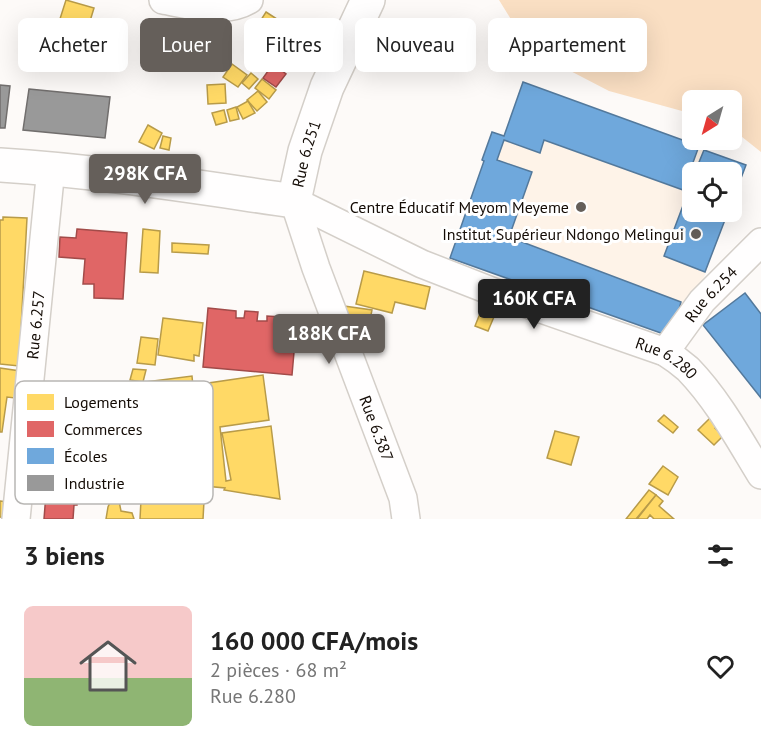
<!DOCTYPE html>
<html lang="fr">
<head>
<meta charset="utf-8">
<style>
  :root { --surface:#fff; --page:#f2f2f2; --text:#222; --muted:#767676; --accent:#655f5a }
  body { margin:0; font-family:"PT Sans",sans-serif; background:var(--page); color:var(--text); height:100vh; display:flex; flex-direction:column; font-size:22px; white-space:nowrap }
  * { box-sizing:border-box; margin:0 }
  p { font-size:20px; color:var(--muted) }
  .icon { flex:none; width:33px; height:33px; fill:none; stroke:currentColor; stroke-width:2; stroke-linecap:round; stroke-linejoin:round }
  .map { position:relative; height:519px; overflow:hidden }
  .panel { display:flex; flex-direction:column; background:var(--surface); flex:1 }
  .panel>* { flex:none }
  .banner { position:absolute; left:18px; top:18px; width:726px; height:54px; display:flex; gap:12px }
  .needle { width:39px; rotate:217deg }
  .fabs { position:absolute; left:682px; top:90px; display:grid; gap:12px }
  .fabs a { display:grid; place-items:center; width:60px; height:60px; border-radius:9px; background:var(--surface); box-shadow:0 6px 24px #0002; font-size:30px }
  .price { position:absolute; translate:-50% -51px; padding:0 14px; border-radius:6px; background:var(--accent); color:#fff; font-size:20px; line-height:39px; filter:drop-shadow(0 2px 3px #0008) }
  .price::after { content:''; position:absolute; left:50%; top:36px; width:18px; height:14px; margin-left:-9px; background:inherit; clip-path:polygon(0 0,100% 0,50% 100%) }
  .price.on { background:#222; color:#fff }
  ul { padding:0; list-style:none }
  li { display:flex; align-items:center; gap:18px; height:150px; padding:0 24px }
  li span { display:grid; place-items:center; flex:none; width:168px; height:120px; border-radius:9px; color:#555 }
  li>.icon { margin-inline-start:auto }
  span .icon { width:72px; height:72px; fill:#fffc; stroke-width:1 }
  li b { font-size:26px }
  h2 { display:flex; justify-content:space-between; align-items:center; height:72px; padding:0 24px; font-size:26px }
  .tag { padding:0 21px; border-radius:9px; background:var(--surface); box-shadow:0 6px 24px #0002; font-size:21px; line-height:54px }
  .tag.on { background:var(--accent); color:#fff }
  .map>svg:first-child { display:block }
  .built { fill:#fef3e8 }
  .green { fill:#fadfc3 }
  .homes { fill:#ffd966; stroke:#b89b49; stroke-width:1.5 }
  .shops { fill:#e06666; stroke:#a24b49; stroke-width:1.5 }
  .schools { fill:#6fa8dc; stroke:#53799c; stroke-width:1.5 }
  .industry { fill:#999; stroke:#716e6d; stroke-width:1.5 }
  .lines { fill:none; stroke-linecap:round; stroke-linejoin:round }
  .street-casing { stroke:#d4cfc9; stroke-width:30 }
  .secondary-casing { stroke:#d4cfc9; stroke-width:36 }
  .street { stroke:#fffefe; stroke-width:27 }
  .secondary { stroke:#fffefe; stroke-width:33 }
  .poi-dot { fill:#655f5a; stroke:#fff; stroke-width:2 }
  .labels { text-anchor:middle; stroke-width:6; stroke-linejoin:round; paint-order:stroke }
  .street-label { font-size:16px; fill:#130b05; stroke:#fff }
  .poi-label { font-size:16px; fill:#130b05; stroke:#fff; text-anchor:end }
  .key { fill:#fff; stroke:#b8b6b4; stroke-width:1.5 }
  .key-label { font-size:16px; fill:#130b05 }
</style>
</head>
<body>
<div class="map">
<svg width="761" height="519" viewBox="0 0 761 519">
  <rect width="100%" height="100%" fill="#fdfaf8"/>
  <path class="built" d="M 523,82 L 699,146 L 704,150 L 746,165 L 732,202 L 732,172 L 693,172 L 693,212 L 728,212 L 693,307 L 672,337 L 450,258 L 484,162 L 482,160 L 492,132 L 504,135 Z"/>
  <path class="green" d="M 499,0 L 761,0 L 761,152 L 732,129 L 732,100 L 693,100 L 693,114 L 609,91 L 530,50 Z"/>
  <g class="homes">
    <path d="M 66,0 L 94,8 L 87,31 L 59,22 Z"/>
    <path d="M 266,12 L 280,21 L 273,32 L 259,23 Z"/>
    <path d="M 284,26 L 297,34 L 285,52 L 272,44 Z"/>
    <path d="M 232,64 L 247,75 L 238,87 L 223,77 Z"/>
    <path d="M 251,73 L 258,79 L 249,89 L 242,83 Z"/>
    <path d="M 262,79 L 276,90 L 269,99 L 255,88 Z"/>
    <path d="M 225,84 L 226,103 L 208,104 L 207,85 Z"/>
    <path d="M 258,91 L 267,102 L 257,111 L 247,100 Z"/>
    <path d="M 248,101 L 255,113 L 243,119 L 237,107 Z"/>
    <path d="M 236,107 L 239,119 L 230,121 L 227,110 Z"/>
    <path d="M 224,110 L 227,122 L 216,125 L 212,113 Z"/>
    <path d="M 148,125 L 162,133 L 154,149 L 139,142 Z"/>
    <path d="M 163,136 L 171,138 L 169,150 L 160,148 Z"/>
    <path d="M 3,217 L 27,218 L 19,366 L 0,364 L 0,220 L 3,220 Z"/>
    <path d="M 143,229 L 160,231 L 158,273 L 140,272 Z"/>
    <path d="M 172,243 L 209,245 L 208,254 L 172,252 Z"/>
    <path d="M 364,271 L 430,287 L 425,309 L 395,302 L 392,313 L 356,304 Z"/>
    <path d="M 344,306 L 372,310 L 370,320 L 342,316 Z"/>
    <path d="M 483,306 L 496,312 L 488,331 L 475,326 Z"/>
    <path d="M 163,318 L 203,323 L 199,356 L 194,355 L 194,361 L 158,355 Z"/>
    <path d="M 141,337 L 158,339 L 155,365 L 137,363 Z"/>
    <path d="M 0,368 L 20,371 L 15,398 L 7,397 L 2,432 L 0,432 Z"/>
    <path d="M 133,369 L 146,370 L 143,382 L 130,380 Z"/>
    <path d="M 263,375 L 269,420 L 220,427 L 226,481 L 231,480 L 222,433 L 271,426 L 280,499 L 224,490 L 225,488 L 172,483 L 173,455 L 204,450 L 195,385 Z"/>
    <path d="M 192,376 L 199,451 L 148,458 L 138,383 Z"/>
    <path d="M 664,415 L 678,427 L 673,433 L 658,421 Z"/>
    <path d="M 710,418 L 718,426 L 715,428 L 723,436 L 714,445 L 698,430 Z"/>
    <path d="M 555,431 L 579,437 L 571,465 L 547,458 Z"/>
    <path d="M 663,466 L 678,477 L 668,495 L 649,484 Z"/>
    <path d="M 649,490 L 656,495 L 636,519 L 626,519 Z"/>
    <path d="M 656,495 L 663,501 L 659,506 L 674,519 L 654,519 L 650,515 L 647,519 L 637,519 Z"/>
    <path d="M 161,497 L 185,498 L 184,500 L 204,501 L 203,519 L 140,519 L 141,500 L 161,500 Z"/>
    <path d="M 111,500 L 119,501 L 121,511 L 132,513 L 134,519 L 106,519 L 108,507 Z"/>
    <path d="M 0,501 L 15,503 L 13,519 L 0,517 Z"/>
  </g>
  <g class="shops">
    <path d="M 273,64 L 286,74 L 276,87 L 263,78 Z"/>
    <path d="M 77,229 L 127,233 L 123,299 L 94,298 L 94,284 L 83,284 L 85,259 L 59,257 L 60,237 L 76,238 Z"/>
    <path d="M 208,308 L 236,311 L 236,318 L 244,318 L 245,311 L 258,312 L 257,321 L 267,321 L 267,316 L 297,318 L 292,375 L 203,367 Z"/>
    <path d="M 47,481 L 78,482 L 77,505 L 74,505 L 73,519 L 44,519 Z"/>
  </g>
  <g class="schools">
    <path d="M 523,82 L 699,146 L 683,190 L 544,140 L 540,153 L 504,140 L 497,160 L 532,172 L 509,237 L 681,302 L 672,337 L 450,258 L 484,161 L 482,160 L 492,132 L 504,136 Z"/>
    <path d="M 704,150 L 746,165 L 732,202 L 732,172 L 695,172 Z"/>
    <path d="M 693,179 L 693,212 L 728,212 L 705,272 L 664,256 Z"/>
    <path d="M 745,293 L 761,314 L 761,398 L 703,325 Z"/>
  </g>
  <g class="industry">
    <path d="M 0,85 L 10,86 L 5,128 L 0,128 Z"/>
    <path d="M 29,89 L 110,97 L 105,138 L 23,130 Z"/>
  </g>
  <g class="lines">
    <g class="street-casing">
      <g id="street">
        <path d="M 163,0 C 190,5 224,15 249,0"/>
        <path id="s1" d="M 294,201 L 422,264 L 504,296 L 665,352 C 673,357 681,363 688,369 C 718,400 739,439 761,475"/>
        <path id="s2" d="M 294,201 L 316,268 L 403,498 L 406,519"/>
        <path id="s3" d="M 665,352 L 702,301 L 761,242"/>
        <path id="s4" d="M 16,519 L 51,168"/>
      </g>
    </g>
    <g class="secondary-casing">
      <g id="secondary">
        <path id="s5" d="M 0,165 C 99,171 196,187 294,201 L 305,151 L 327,87 L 368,0"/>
      </g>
    </g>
    <use href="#street" class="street"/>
    <use href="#secondary" class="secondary"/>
  </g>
  <g class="poi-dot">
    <circle cx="581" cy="207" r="6"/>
    <circle cx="696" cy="234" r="6"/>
  </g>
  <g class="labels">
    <g class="street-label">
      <text dy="6" stroke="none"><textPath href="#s5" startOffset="345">Rue 6.251</textPath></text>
      <text dy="6" stroke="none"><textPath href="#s3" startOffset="74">Rue 6.254</textPath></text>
      <text dy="6" stroke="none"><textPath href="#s4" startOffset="195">Rue 6.257</textPath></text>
      <text dy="6" stroke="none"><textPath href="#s1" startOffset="405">Rue 6.280</textPath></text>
      <text dy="6" stroke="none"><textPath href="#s2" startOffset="242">Rue 6.387</textPath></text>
    </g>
    <g class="poi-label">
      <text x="569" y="213">Centre Éducatif Meyom Meyeme</text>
      <text x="684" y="240">Institut Supérieur Ndongo Melingui</text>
    </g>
  </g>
  <rect x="15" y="381" width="198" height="123" rx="9" class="key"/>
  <rect x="27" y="394" width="27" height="16" fill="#ffd966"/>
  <rect x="27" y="421" width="27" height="16" fill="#e06666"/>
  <rect x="27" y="448" width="27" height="16" fill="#6fa8dc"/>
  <rect x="27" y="475" width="27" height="16" fill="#999"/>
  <g class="key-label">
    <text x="64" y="408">Logements</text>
    <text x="64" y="435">Commerces</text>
    <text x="64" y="462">Écoles</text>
    <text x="64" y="489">Industrie</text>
  </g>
</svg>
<div class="fabs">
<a><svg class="needle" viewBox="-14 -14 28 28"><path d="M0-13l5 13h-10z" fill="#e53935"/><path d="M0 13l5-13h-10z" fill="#767676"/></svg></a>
<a><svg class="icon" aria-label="locate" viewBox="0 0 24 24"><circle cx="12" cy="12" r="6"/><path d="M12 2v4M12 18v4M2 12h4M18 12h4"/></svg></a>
</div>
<b class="price" style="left:145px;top:205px">298K CFA</b>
<b class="price on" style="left:534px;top:330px">160K CFA</b>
<b class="price" style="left:329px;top:365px">188K CFA</b>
<div class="banner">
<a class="tag">Acheter</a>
<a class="tag on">Louer</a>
<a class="tag">Filtres</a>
<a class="tag">Nouveau</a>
<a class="tag">Appartement</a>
</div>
</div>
<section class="panel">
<h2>3 biens<svg class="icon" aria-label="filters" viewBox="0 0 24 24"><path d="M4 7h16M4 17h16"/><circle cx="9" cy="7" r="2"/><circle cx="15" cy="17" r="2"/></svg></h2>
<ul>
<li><span style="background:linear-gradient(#f6c9c9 60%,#8fb573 0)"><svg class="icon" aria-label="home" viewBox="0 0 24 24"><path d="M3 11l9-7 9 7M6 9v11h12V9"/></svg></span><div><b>160 000 CFA/mois</b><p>2 pièces · 68 m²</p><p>Rue 6.280</p></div><svg class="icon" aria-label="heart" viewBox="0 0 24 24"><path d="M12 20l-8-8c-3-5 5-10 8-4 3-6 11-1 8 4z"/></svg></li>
</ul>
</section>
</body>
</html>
